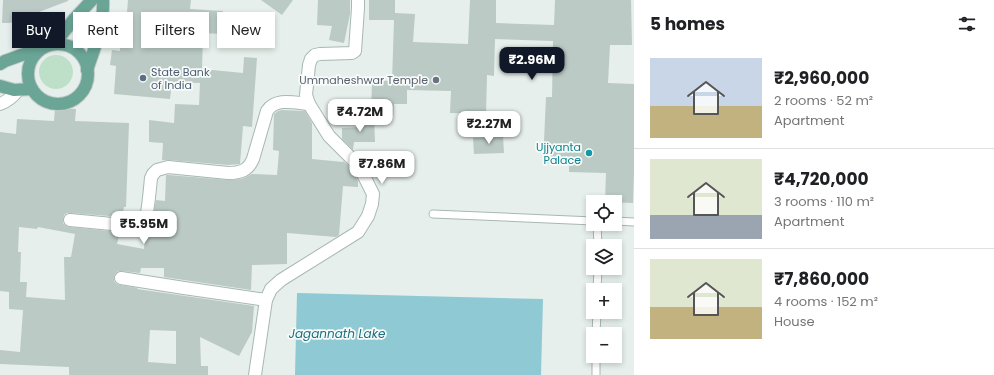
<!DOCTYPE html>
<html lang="en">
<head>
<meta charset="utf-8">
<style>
  :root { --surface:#fff; --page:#f2f2f2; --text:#202124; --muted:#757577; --line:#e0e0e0; --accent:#111827 }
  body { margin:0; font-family:Poppins,sans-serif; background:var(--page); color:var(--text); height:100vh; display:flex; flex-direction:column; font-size:15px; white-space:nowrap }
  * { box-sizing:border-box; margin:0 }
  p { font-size:13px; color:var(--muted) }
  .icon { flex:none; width:22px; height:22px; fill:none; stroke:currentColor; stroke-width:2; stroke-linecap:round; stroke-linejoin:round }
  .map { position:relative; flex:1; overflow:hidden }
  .panel { display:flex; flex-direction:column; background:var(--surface); width:360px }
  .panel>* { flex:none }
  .guide { position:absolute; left:12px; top:12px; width:380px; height:36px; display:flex; gap:8px }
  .tools { position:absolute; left:586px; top:195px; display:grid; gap:8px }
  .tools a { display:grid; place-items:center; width:36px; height:36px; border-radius:0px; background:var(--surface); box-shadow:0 2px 6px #0003; font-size:20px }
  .price { position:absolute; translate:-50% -34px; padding:0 9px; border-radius:8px; background:#fff; color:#222; font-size:13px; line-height:26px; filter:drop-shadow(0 1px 2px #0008) }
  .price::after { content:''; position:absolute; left:50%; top:24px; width:12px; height:9px; margin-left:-6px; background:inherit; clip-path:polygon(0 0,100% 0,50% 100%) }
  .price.current { background:var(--accent); color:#fff }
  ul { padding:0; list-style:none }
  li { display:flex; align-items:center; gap:12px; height:100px; padding:0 16px }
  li+li { border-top:1px solid var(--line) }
  li span { display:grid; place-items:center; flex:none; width:112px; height:80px; border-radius:0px; color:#555 }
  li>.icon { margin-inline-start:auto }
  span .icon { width:48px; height:48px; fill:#fffc; stroke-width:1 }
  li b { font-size:17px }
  h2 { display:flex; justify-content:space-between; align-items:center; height:48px; padding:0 16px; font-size:17px }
  .tag { padding:0 14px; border-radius:0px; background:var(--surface); box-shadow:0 2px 6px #0003; font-size:14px; line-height:36px }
  .tag.current { background:var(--accent); color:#fff }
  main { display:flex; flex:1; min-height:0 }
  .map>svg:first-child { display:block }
  .green { fill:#bfe0c8 }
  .water { fill:#8ec9d4 }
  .building { fill:#bbcac4; fill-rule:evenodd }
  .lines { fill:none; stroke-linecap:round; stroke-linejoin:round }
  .lane-casing { stroke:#a8b8b2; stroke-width:9 }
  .street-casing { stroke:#a8b8b2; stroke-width:14 }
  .secondary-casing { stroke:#a4bbb3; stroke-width:14 }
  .primary-casing { stroke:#c2cac8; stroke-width:14 }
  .lane { stroke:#fff; stroke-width:7 }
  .street { stroke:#fff; stroke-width:12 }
  .secondary { stroke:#fff; stroke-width:12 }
  .primary { stroke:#6aa596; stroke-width:12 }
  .service-dot { fill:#5c6f8a; stroke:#f7fbf9; stroke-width:1.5 }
  .worship-dot { fill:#6b7280; stroke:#f7fbf9; stroke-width:1.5 }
  .culture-dot { fill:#0f9aa8; stroke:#f7fbf9; stroke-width:1.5 }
  .labels { text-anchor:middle; stroke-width:3.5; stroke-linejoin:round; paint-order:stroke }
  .service-label { font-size:11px; fill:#4e5e75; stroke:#f7fbf9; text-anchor:start }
  .worship-label { font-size:11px; fill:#5b616d; stroke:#f7fbf9; text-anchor:end }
  .culture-label { font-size:11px; fill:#0d838f; stroke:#f7fbf9; text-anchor:end }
  .water-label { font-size:12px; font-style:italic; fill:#1c6f80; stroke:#f7fbf9 }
</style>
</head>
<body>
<main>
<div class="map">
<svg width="634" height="375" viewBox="0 0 634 375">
  <rect width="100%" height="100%" fill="#e6efeb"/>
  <circle class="green" cx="56" cy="72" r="17"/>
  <path class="water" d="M 297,293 L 543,299 L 541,375 L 295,375 Z"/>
  <g class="building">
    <path d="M 3,0 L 68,0 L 68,1 L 10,23 L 2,23 Z"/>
    <path d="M 128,0 L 191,0 L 190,9 L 223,11 L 221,34 L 203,33 L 202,69 L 243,73 L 244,57 L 257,58 L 252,127 L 243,126 L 240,164 L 228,165 L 169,160 L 162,160 L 163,143 L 149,142 L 149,120 L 174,123 L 175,104 L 199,105 L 200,83 L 172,82 L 170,99 L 114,94 L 116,66 L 110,65 L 112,50 L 120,51 L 120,25 L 126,25 Z"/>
    <path d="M 261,0 L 293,0 L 282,15 Z"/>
    <path d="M 318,0 L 350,0 L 350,14 L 344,43 L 329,40 L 332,26 L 317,25 Z"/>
    <path d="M 369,0 L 395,0 L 395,13 L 415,14 L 413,42 L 468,44 L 470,0 L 496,0 L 496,23 L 554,25 L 555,0 L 631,0 L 632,45 L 610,45 L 608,83 L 634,84 L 634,174 L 633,203 L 605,202 L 606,173 L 569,172 L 569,164 L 543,163 L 546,97 L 552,97 L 553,41 L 495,39 L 494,76 L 487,75 L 486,114 L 450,113 L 451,91 L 407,90 L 407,104 L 394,104 L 393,117 L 371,116 L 372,80 L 392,81 L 394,20 L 369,20 Z"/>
    <path d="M 55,108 L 76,109 L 75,121 L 129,123 L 126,207 L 124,207 L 122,217 L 71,213 L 67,213 L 64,215 L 63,219 L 63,223 L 66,226 L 69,227 L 120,232 L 117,244 L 144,249 L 145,234 L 147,234 L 147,228 L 152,222 L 156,200 L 165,201 L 166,175 L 169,175 L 228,180 L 242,179 L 252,174 L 277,175 L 279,151 L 273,150 L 274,114 L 278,111 L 282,110 L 305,111 L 312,123 L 312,159 L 343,162 L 343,161 L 352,169 L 352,174 L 355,174 L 358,181 L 358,187 L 343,186 L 339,235 L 336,237 L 287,233 L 287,264 L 252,265 L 251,290 L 164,277 L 164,268 L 141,268 L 140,273 L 122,271 L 118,271 L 115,274 L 114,277 L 114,281 L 117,284 L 120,285 L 138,288 L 137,289 L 254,306 L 252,332 L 239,356 L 200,337 L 201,366 L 208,366 L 208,375 L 69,375 L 69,367 L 0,364 L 0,350 L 20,352 L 23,310 L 9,309 L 9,292 L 0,291 L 0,132 L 16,134 L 17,119 L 54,121 ZM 19,227 L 37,229 L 38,227 L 75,234 L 71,257 L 64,257 L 65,300 L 26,297 L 27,282 L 20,282 L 21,252 L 18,252 ZM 150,330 L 176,331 L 176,364 L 148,362 Z"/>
    <path d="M 374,116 L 375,142 L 354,142 L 353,150 L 342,139 L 342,128 L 363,127 L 363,117 Z"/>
    <path d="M 503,136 L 504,153 L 474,154 L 473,138 Z"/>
  </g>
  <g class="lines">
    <g class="lane-casing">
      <g id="lane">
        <path d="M 433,214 L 593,221"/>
        <path d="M 615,221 L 634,222"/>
        <path d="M 597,224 L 598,246"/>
        <path d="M 597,290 L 598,268"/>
        <path d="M 596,334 L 597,312"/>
        <path d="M 596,375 L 596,356"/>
      </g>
    </g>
    <g class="street-casing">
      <g id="street">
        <path d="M 70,220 L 133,226 C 137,225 142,224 145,220 C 148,214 150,187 151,178 L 153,174 L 157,170 L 168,167 L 228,173 C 240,173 248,171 253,159 L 267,111 C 276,97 295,103 309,104"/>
        <path d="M 121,278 L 184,288 L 266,300"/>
        <path d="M 255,375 L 266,300 L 271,289 L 281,280 L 358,232 L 368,216 L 372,204 L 373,194 L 359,166 L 329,136 L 309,104 L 306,95 L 309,65 L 311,59 L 315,55 L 320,54 L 352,53 L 355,51 L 358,8 L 358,0"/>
      </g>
    </g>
    <g class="secondary-casing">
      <path id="secondary" d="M 0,104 C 8,101 13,97 18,90"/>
    </g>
    <g class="primary-casing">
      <g id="primary">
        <path d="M 54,44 L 75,18 L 92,0"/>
        <circle cx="58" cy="74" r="30"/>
        <path d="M 0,64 L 5,61 L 41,48"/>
        <path d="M 87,70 C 95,47 104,25 103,0"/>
        <path d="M 0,86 L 14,90 L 32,89"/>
      </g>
    </g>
    <use href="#lane" class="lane"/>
    <use href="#street" class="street"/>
    <use href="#secondary" class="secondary"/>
    <use href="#primary" class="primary"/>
  </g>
  <circle class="service-dot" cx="143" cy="78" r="4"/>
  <circle class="worship-dot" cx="436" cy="80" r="4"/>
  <circle class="culture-dot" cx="589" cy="153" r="4"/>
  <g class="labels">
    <g class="service-label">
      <text x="151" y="76">State Bank<tspan x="151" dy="13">of India</tspan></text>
    </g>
    <g class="worship-label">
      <text x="428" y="84">Ummaheshwar Temple</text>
    </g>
    <g class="culture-label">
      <text x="581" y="151">Ujjyanta<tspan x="581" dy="13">Palace</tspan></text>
    </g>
    <g class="water-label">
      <text x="337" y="338">Jagannath Lake</text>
    </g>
  </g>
</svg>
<div class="tools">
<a><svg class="icon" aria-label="locate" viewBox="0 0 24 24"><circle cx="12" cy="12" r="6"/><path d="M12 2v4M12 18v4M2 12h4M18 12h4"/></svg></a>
<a><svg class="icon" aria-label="layers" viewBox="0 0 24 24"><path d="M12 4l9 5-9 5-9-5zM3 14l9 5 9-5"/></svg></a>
<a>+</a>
<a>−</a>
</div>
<b class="price current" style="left:532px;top:81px">₹2.96M</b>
<b class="price" style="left:360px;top:133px">₹4.72M</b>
<b class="price" style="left:489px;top:145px">₹2.27M</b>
<b class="price" style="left:382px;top:185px">₹7.86M</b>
<b class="price" style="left:144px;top:245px">₹5.95M</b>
<div class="guide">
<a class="tag current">Buy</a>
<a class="tag">Rent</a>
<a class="tag">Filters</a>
<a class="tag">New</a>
</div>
</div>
<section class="panel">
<h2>5 homes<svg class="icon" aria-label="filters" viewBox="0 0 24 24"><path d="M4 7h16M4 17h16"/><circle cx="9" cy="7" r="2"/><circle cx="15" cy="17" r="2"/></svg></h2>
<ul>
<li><span style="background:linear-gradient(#c9d6e8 60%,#c2b280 0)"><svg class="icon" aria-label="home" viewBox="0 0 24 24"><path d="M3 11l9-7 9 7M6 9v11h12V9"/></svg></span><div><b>₹2,960,000</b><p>2 rooms · 52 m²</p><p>Apartment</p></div></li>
<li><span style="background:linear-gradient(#dfe7d0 70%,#9aa5b1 0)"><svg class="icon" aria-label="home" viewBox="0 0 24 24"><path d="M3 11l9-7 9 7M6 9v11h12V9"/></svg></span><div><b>₹4,720,000</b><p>3 rooms · 110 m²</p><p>Apartment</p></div></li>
<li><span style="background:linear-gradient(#dfe7d0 60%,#c2b280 0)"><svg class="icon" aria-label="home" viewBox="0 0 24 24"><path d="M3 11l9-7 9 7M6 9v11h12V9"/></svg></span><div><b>₹7,860,000</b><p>4 rooms · 152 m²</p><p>House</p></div></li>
</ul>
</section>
</main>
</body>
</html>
